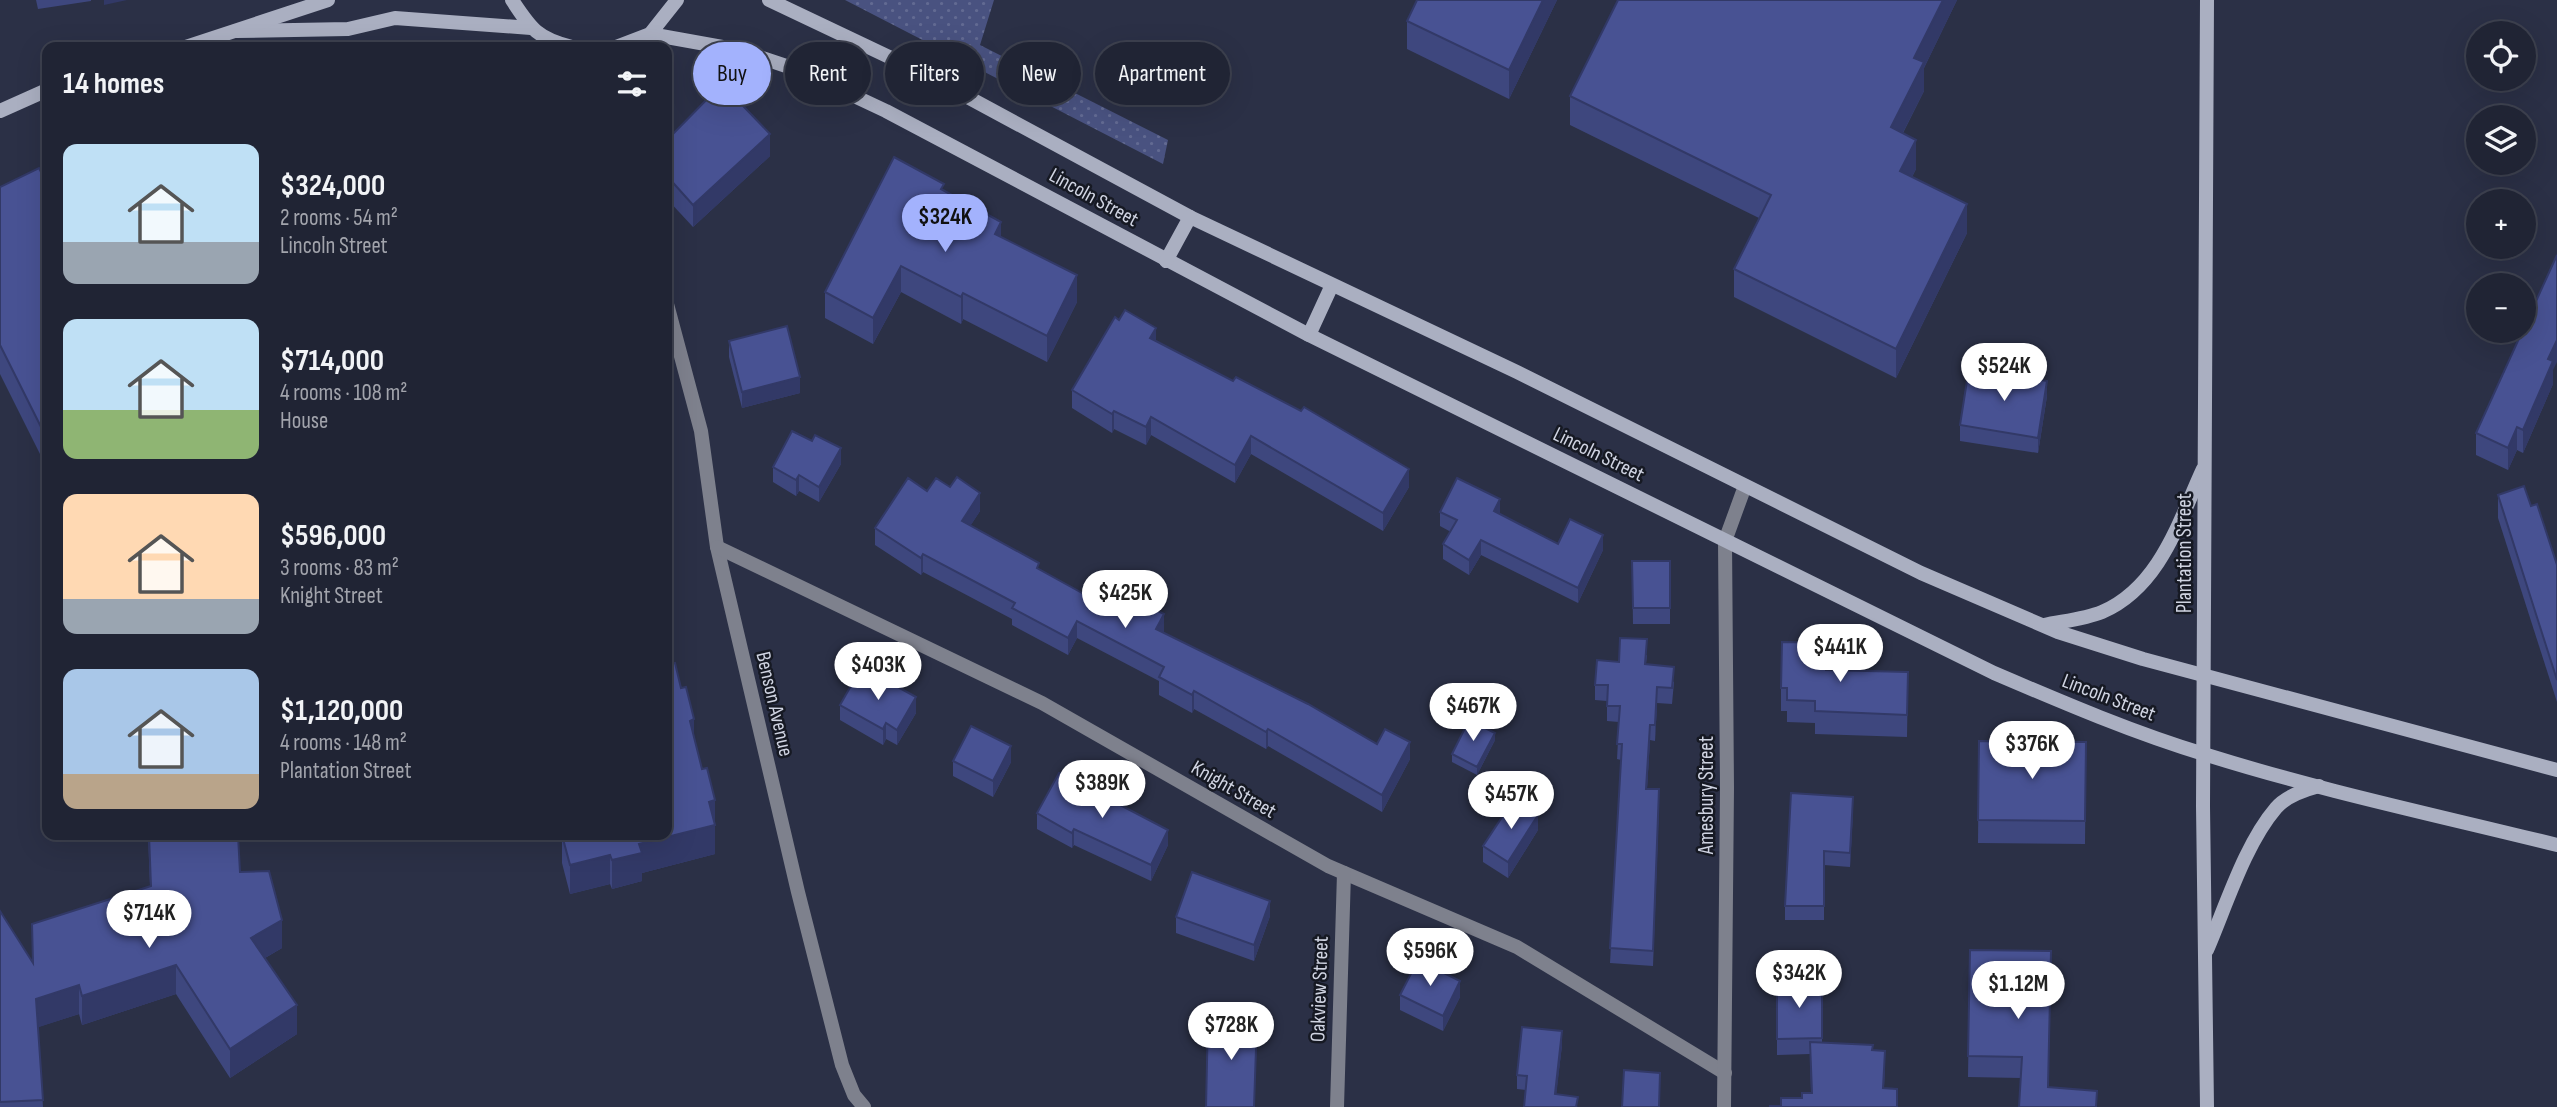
<!DOCTYPE html>
<html lang="en">
<head>
<meta charset="utf-8">
<style>
  :root { --surface:#202434; --page:#282c3c; --text:#f1f3f6; --muted:#a2a4ac; --line:#3d414f; --accent:#a3b2fd }
  body { margin:0; font-family:"Sofia Sans Condensed",sans-serif; background:var(--page); color:var(--text); height:100vh; display:flex; flex-direction:column; font-size:26px; white-space:nowrap }
  * { box-sizing:border-box; margin:0 }
  p { font-size:23px; color:var(--muted) }
  .icon { flex:none; width:38px; height:38px; fill:none; stroke:currentColor; stroke-width:2; stroke-linecap:round; stroke-linejoin:round }
  .map { position:relative; flex:1; overflow:hidden }
  .details { position:absolute; left:42px; top:42px; width:630px; height:798px; display:flex; flex-direction:column; background:var(--surface); border-radius:14px; box-shadow:0 7px 28px #0002,0 0 0 2px var(--line) }
  .details>* { flex:none }
  .guide { position:absolute; left:693px; top:42px; width:665px; height:63px; display:flex; gap:14px }
  .controls { position:absolute; left:2466px; top:21px; display:grid; gap:14px }
  .controls a { display:grid; place-items:center; width:70px; height:70px; border-radius:50%; background:var(--surface); box-shadow:0 7px 28px #0002,0 0 0 2px var(--line); font-size:35px }
  .price { position:absolute; translate:-50% -60px; padding:0 16px; border-radius:24px; background:#fff; color:#222; font-size:23px; line-height:46px; filter:drop-shadow(0 2px 4px #0008) }
  .price::after { content:''; position:absolute; left:50%; top:42px; width:21px; height:16px; margin-left:-10px; background:inherit; clip-path:polygon(0 0,100% 0,50% 100%) }
  .price.selected { background:var(--accent); color:#111 }
  ul { padding:0; list-style:none }
  li { display:flex; align-items:center; gap:21px; height:175px; padding:0 21px }
  li span { display:grid; place-items:center; flex:none; width:196px; height:140px; border-radius:14px; color:#555 }
  li>.icon { margin-inline-start:auto }
  span .icon { width:84px; height:84px; fill:#fffc; stroke-width:1 }
  li b { font-size:30px }
  h2 { display:flex; justify-content:space-between; align-items:center; height:84px; padding:0 21px; font-size:30px }
  .pill { padding:0 24px; border-radius:32px; background:var(--surface); box-shadow:0 7px 28px #0002,0 0 0 2px var(--line); font-size:24px; line-height:63px }
  .pill.selected { background:var(--accent); color:#111 }
  .map>svg:first-child { display:block }
  .grass { fill:url(#grass-dots) }
  .lines { fill:none; stroke-linecap:round; stroke-linejoin:round }
  .street { stroke:#7e818d; stroke-width:14 }
  .secondary { stroke:#aaafc1; stroke-width:14 }
  .wall { fill:#3e477e }
  .shaded-wall { fill:#323967 }
  .building { fill:#485293; stroke:#323967; stroke-width:2 }
  .labels { text-anchor:middle; stroke-width:5; stroke-linejoin:round; paint-order:stroke }
  .street-label { font-size:21px; fill:#d0d4e2; stroke:#161923 }
</style>
</head>
<body>
<div class="map">
<svg width="2557" height="1107" viewBox="0 0 2557 1107">
  <defs>
    <pattern id="grass-dots" width="8" height="8" patternUnits="userSpaceOnUse" patternTransform="scale(1.75)"><rect width="8" height="8" fill="#495280"/><path d="M2 2h.1M6 6h.1" fill="none" stroke="#626a92" stroke-width="1.8" stroke-linecap="round"/></pattern>
  </defs>
  <rect width="100%" height="100%" fill="#2b3046"/>
  <path class="grass" d="M 845,0 L 994,0 L 980,45 L 1168,140 L 1163,164 Z"/>
  <g class="lines">
    <g class="street">
      <path d="M 667,304 L 701,431 L 717,547 L 798,892 L 842,1065 L 854,1095 L 864,1107"/>
      <path d="M 717,547 L 1042,703 L 1328,866 L 1517,947 L 1725,1073"/>
      <path d="M 1337,1107 L 1344,873"/>
      <path d="M 1724,1107 L 1727,788 L 1725,541 L 1745,486"/>
    </g>
    <g class="secondary">
      <path d="M 512,0 C 531,29 538,39 572,47"/>
      <path d="M 769,0 L 925,74 L 1190,217 L 1517,372 L 1921,573 L 2058,632 L 2143,659 L 2557,770"/>
      <path d="M 236,31 L 348,29 L 395,18 L 531,28"/>
      <path d="M 650,34 L 739,50 L 801,71 L 886,111 L 1309,335 L 1994,673 C 2064,703 2134,733 2207,755 C 2322,791 2440,816 2557,845"/>
      <path d="M 186,47 L 328,0"/>
      <path d="M 616,47 L 650,34 L 677,0"/>
      <path d="M 0,111 L 47,90"/>
      <path d="M 1166,261 L 1190,217"/>
      <path d="M 1309,335 L 1332,285"/>
      <path d="M 2044,625 C 2063,621 2085,619 2102,612 C 2160,587 2179,521 2203,469"/>
      <path d="M 2207,950 C 2226,906 2245,844 2276,808 C 2286,796 2304,790 2319,786"/>
      <path d="M 2207,1107 L 2203,806 L 2207,0"/>
    </g>
  </g>
  <g class="wall">
    <path d="M 36,0 L 91,0 L 91,1 L 38,9 Z"/>
    <path d="M 1417,0 L 1557,0 L 1509,99 L 1407,49 L 1407,21 Z"/>
    <path d="M 1618,0 L 1957,0 L 1924,68 L 1924,91 L 1903,133 L 1916,169 L 1912,177 L 1967,233 L 1896,378 L 1734,297 L 1734,269 L 1759,218 L 1570,125 L 1570,96 Z"/>
    <path d="M 667,140 L 770,156 L 693,227 L 667,199 Z"/>
    <path d="M 47,184 L 47,468 L 0,374 L 0,187 Z"/>
    <path d="M 944,191 L 1001,237 L 1077,302 L 1047,362 L 963,319 L 961,324 L 901,292 L 873,344 L 825,318 L 825,292 Z"/>
    <path d="M 729,341 L 800,393 L 742,408 L 729,357 Z"/>
    <path d="M 1156,341 L 1233,381 L 1409,487 L 1383,531 L 1251,454 L 1235,483 L 1151,435 L 1146,445 L 1114,429 L 1112,433 L 1072,408 L 1072,390 Z"/>
    <path d="M 2553,370 L 2553,384 L 2523,453 L 2517,450 L 2508,470 L 2476,455 L 2476,433 Z"/>
    <path d="M 2047,396 L 2038,453 L 1960,441 L 1960,425 Z"/>
    <path d="M 812,441 L 841,464 L 819,502 L 799,491 L 796,496 L 773,482 L 773,467 Z"/>
    <path d="M 950,487 L 980,511 L 970,526 L 1039,570 L 1111,609 L 1163,633 L 1377,744 L 1410,759 L 1382,812 L 1268,746 L 1266,749 L 1194,709 L 1192,713 L 1159,695 L 1159,681 L 1077,638 L 1068,655 L 1012,625 L 1012,619 L 923,572 L 921,575 L 875,545 L 875,528 L 927,491 Z"/>
    <path d="M 2498,495 L 2531,506 L 2557,565 L 2557,702 L 2498,518 Z"/>
    <path d="M 1440,512 L 1500,514 L 1558,544 L 1603,550 L 1578,603 L 1481,555 L 1469,575 L 1443,559 L 1443,544 L 1451,532 L 1440,526 Z"/>
    <path d="M 1632,561 L 1670,561 L 1670,624 L 1633,624 Z"/>
    <path d="M 1647,655 L 1646,664 L 1674,682 L 1672,704 L 1657,703 L 1655,741 L 1650,740 L 1647,789 L 1659,805 L 1653,966 L 1610,963 L 1621,760 L 1617,759 L 1619,722 L 1607,721 L 1607,701 L 1595,700 L 1595,685 L 1619,662 Z"/>
    <path d="M 1827,670 L 1908,672 L 1907,737 L 1815,734 L 1815,723 L 1787,722 L 1787,711 L 1781,711 L 1781,688 Z"/>
    <path d="M 840,705 L 916,713 L 897,745 L 886,739 L 883,745 L 840,720 Z"/>
    <path d="M 694,738 L 715,822 L 715,854 L 642,873 L 642,881 L 612,889 L 610,884 L 570,894 L 562,863 L 562,835 L 667,835 Z"/>
    <path d="M 1495,740 L 1477,775 L 1452,762 L 1452,754 Z"/>
    <path d="M 1979,741 L 2086,742 L 2085,844 L 1978,843 Z"/>
    <path d="M 953,761 L 1011,762 L 993,797 L 953,776 Z"/>
    <path d="M 1853,811 L 1850,867 L 1824,865 L 1824,920 L 1785,920 L 1785,906 Z"/>
    <path d="M 1037,813 L 1168,845 L 1151,881 L 1074,845 L 1072,848 L 1037,829 Z"/>
    <path d="M 1538,830 L 1508,878 L 1483,862 L 1483,846 Z"/>
    <path d="M 148,835 L 238,835 L 240,872 L 282,948 L 265,958 L 297,1034 L 230,1078 L 176,994 L 82,1025 L 79,1014 L 38,1027 L 43,1107 L 0,1107 L 0,911 L 32,961 L 32,924 L 150,886 Z"/>
    <path d="M 1270,916 L 1254,961 L 1176,933 L 1176,917 Z"/>
    <path d="M 1970,950 L 2049,1087 L 2097,1107 L 2021,1078 L 1968,1077 Z"/>
    <path d="M 1777,992 L 1822,993 L 1822,1042 L 1873,1051 L 1885,1065 L 1884,1088 L 1781,1106 L 1802,1098 L 1811,1093 L 1810,1054 L 1777,1055 Z"/>
    <path d="M 1400,995 L 1460,997 L 1443,1031 L 1400,1010 Z"/>
    <path d="M 1562,1045 L 1556,1094 L 1578,1107 L 1526,1090 L 1517,1089 L 1517,1075 Z"/>
  </g>
  <g class="shaded-wall">
    <path d="M 104,0 L 127,0 L 104,5 Z"/>
    <path d="M 1543,0 L 1557,0 L 1509,99 L 1509,70 Z"/>
    <path d="M 1943,0 L 1957,0 L 1924,68 L 1924,91 L 1891,156 L 1891,127 L 1914,58 Z"/>
    <path d="M 770,134 L 770,156 L 693,227 L 693,205 Z"/>
    <path d="M 1916,140 L 1916,169 L 1900,200 L 1900,171 Z"/>
    <path d="M 1967,204 L 1967,233 L 1896,378 L 1896,349 Z"/>
    <path d="M 1001,222 L 1001,248 L 995,234 Z"/>
    <path d="M 901,266 L 901,292 L 873,344 L 873,318 Z"/>
    <path d="M 1077,275 L 1077,302 L 1047,362 L 1047,336 Z"/>
    <path d="M 963,293 L 963,319 L 961,324 L 961,297 Z"/>
    <path d="M 1156,328 L 1156,346 L 1150,338 Z"/>
    <path d="M 2557,340 L 2557,362 L 2553,370 L 2553,384 L 2523,453 L 2523,430 L 2548,359 Z"/>
    <path d="M 800,377 L 800,393 L 742,408 L 742,392 Z"/>
    <path d="M 2047,381 L 2047,396 L 2038,453 L 2038,438 Z"/>
    <path d="M 1114,411 L 1114,429 L 1112,433 L 1112,414 Z"/>
    <path d="M 1151,417 L 1151,435 L 1146,445 L 1146,427 Z"/>
    <path d="M 2517,427 L 2517,450 L 2508,470 L 2508,448 Z"/>
    <path d="M 1251,436 L 1251,454 L 1235,483 L 1235,465 Z"/>
    <path d="M 841,448 L 841,464 L 819,502 L 819,487 Z"/>
    <path d="M 1409,469 L 1409,487 L 1383,531 L 1383,513 Z"/>
    <path d="M 799,475 L 799,491 L 796,496 L 796,480 Z"/>
    <path d="M 980,493 L 980,511 L 962,539 L 962,521 Z"/>
    <path d="M 1500,499 L 1500,514 L 1494,511 Z"/>
    <path d="M 1603,535 L 1603,550 L 1578,603 L 1578,588 Z"/>
    <path d="M 1481,540 L 1481,555 L 1469,575 L 1469,560 Z"/>
    <path d="M 923,554 L 923,572 L 921,575 L 921,558 Z"/>
    <path d="M 1164,614 L 1164,632 L 1156,647 L 1156,629 Z"/>
    <path d="M 1077,621 L 1077,638 L 1068,655 L 1068,638 Z"/>
    <path d="M 1657,687 L 1657,703 L 1655,741 L 1655,725 Z"/>
    <path d="M 1194,691 L 1194,709 L 1192,713 L 1192,695 Z"/>
    <path d="M 916,697 L 916,713 L 897,745 L 897,730 Z"/>
    <path d="M 694,719 L 694,748 L 690,721 Z"/>
    <path d="M 886,723 L 886,739 L 883,745 L 883,729 Z"/>
    <path d="M 1650,725 L 1650,740 L 1646,804 L 1646,789 Z"/>
    <path d="M 1268,729 L 1268,746 L 1266,749 L 1266,732 Z"/>
    <path d="M 1495,733 L 1495,740 L 1477,775 L 1477,767 Z"/>
    <path d="M 1410,742 L 1410,759 L 1382,812 L 1382,795 Z"/>
    <path d="M 1011,746 L 1011,762 L 993,797 L 993,781 Z"/>
    <path d="M 1853,797 L 1853,811 L 1850,867 L 1850,853 Z"/>
    <path d="M 715,800 L 715,854 L 642,873 L 642,881 L 612,889 L 612,860 L 709,802 Z"/>
    <path d="M 1538,815 L 1538,830 L 1508,878 L 1508,862 Z"/>
    <path d="M 1074,829 L 1074,845 L 1072,848 L 1072,833 Z"/>
    <path d="M 1168,830 L 1168,845 L 1151,881 L 1151,865 Z"/>
    <path d="M 610,855 L 610,884 L 570,894 L 570,865 Z"/>
    <path d="M 1270,901 L 1270,916 L 1254,961 L 1254,945 Z"/>
    <path d="M 282,920 L 282,948 L 251,966 L 251,938 Z"/>
    <path d="M 176,965 L 176,994 L 82,1025 L 82,996 Z"/>
    <path d="M 1460,981 L 1460,997 L 1443,1031 L 1443,1016 Z"/>
    <path d="M 79,985 L 79,1014 L 36,1028 L 36,999 Z"/>
    <path d="M 297,1005 L 297,1034 L 230,1078 L 230,1049 Z"/>
    <path d="M 1562,1031 L 1562,1045 L 1555,1107 L 1555,1094 Z"/>
  </g>
  <g class="building">
    <path d="M 1417,0 L 1543,0 L 1509,70 L 1407,21 Z"/>
    <path d="M 1618,0 L 1943,0 L 1914,58 L 1924,62 L 1891,127 L 1916,140 L 1900,171 L 1967,204 L 1896,349 L 1734,269 L 1771,195 L 1570,96 Z"/>
    <path d="M 722,84 L 770,134 L 693,205 L 667,176 L 667,140 Z"/>
    <path d="M 894,157 L 944,184 L 941,189 L 1001,222 L 995,234 L 1077,275 L 1047,336 L 963,293 L 961,297 L 901,266 L 873,318 L 825,292 Z"/>
    <path d="M 39,168 L 47,184 L 47,439 L 0,345 L 0,187 Z"/>
    <path d="M 2557,255 L 2557,340 L 2548,359 L 2553,361 L 2523,430 L 2517,427 L 2508,448 L 2476,433 Z"/>
    <path d="M 1125,310 L 1156,328 L 1150,338 L 1233,381 L 1236,377 L 1301,411 L 1304,407 L 1409,469 L 1383,513 L 1251,436 L 1235,465 L 1151,417 L 1146,427 L 1114,411 L 1112,414 L 1072,390 L 1115,317 L 1119,320 Z"/>
    <path d="M 787,326 L 800,377 L 742,392 L 729,341 Z"/>
    <path d="M 1969,368 L 2047,381 L 2038,438 L 1960,425 Z"/>
    <path d="M 792,431 L 812,441 L 815,435 L 841,448 L 819,487 L 799,475 L 796,480 L 773,467 Z"/>
    <path d="M 957,477 L 980,493 L 962,521 L 1039,563 L 1037,568 L 1111,609 L 1120,592 L 1164,614 L 1156,629 L 1308,704 L 1377,744 L 1385,729 L 1410,742 L 1382,795 L 1268,729 L 1266,732 L 1194,691 L 1192,695 L 1159,677 L 1164,667 L 1077,621 L 1068,638 L 1012,608 L 1015,603 L 923,554 L 921,558 L 875,528 L 908,478 L 927,491 L 936,478 L 950,487 Z"/>
    <path d="M 1457,478 L 1500,499 L 1494,511 L 1558,544 L 1570,519 L 1603,535 L 1578,588 L 1481,540 L 1469,560 L 1443,544 L 1457,520 L 1440,512 Z"/>
    <path d="M 2524,486 L 2531,506 L 2537,504 L 2557,565 L 2557,680 L 2498,495 Z"/>
    <path d="M 1632,561 L 1670,561 L 1670,608 L 1633,608 Z"/>
    <path d="M 1620,638 L 1647,639 L 1645,664 L 1674,667 L 1672,688 L 1657,687 L 1655,725 L 1650,725 L 1646,789 L 1659,789 L 1653,951 L 1610,948 L 1622,744 L 1617,744 L 1620,706 L 1607,706 L 1608,685 L 1595,685 L 1597,660 L 1619,662 Z"/>
    <path d="M 1782,642 L 1827,643 L 1826,670 L 1908,672 L 1907,715 L 1815,711 L 1815,701 L 1787,700 L 1787,688 L 1781,688 Z"/>
    <path d="M 675,663 L 681,688 L 686,687 L 694,719 L 690,721 L 702,769 L 707,768 L 715,800 L 709,802 L 715,825 L 639,844 L 642,853 L 612,860 L 610,855 L 570,865 L 562,835 L 667,835 L 667,665 Z"/>
    <path d="M 876,675 L 916,697 L 897,730 L 886,723 L 883,729 L 840,705 L 856,677 L 865,682 L 867,678 L 873,681 Z"/>
    <path d="M 1469,720 L 1495,733 L 1477,767 L 1452,754 Z"/>
    <path d="M 971,726 L 1011,746 L 993,781 L 953,761 Z"/>
    <path d="M 1979,741 L 2086,742 L 2085,821 L 1978,820 Z"/>
    <path d="M 1059,773 L 1168,830 L 1151,865 L 1074,829 L 1072,833 L 1037,813 Z"/>
    <path d="M 1791,793 L 1853,797 L 1850,853 L 1824,851 L 1824,906 L 1785,906 Z"/>
    <path d="M 1514,799 L 1538,815 L 1508,862 L 1483,846 Z"/>
    <path d="M 149,835 L 238,835 L 240,872 L 269,871 L 282,920 L 251,938 L 297,1005 L 230,1049 L 176,965 L 82,996 L 79,985 L 36,999 L 43,1100 L 0,1102 L 0,911 L 33,963 L 32,924 L 151,886 Z"/>
    <path d="M 1192,872 L 1270,901 L 1254,945 L 1176,917 Z"/>
    <path d="M 1970,950 L 2051,951 L 2048,1087 L 2097,1091 L 2096,1107 L 2019,1107 L 2022,1057 L 1968,1056 Z"/>
    <path d="M 1418,960 L 1460,981 L 1443,1016 L 1400,995 Z"/>
    <path d="M 1785,976 L 1813,976 L 1813,994 L 1822,993 L 1822,1038 L 1777,1039 L 1777,992 L 1785,993 Z"/>
    <path d="M 1208,1017 L 1257,1019 L 1254,1107 L 1206,1107 Z"/>
    <path d="M 1522,1027 L 1562,1031 L 1555,1094 L 1578,1097 L 1576,1107 L 1524,1107 L 1527,1076 L 1517,1075 Z"/>
    <path d="M 1810,1042 L 1873,1045 L 1872,1050 L 1885,1051 L 1883,1088 L 1897,1089 L 1897,1107 L 1770,1107 L 1770,1106 L 1781,1106 L 1781,1098 L 1802,1098 L 1802,1093 L 1812,1093 Z"/>
    <path d="M 1624,1070 L 1660,1073 L 1659,1107 L 1622,1107 Z"/>
  </g>
  <g class="labels">
    <g class="street-label">
      <text transform="translate(1094 197) rotate(29)" y="7">Lincoln Street</text>
      <text transform="translate(1599 454) rotate(26)" y="7">Lincoln Street</text>
      <text transform="translate(2184 553) rotate(-90)" y="7">Plantation Street</text>
      <text transform="translate(2109 697) rotate(21)" y="7">Lincoln Street</text>
      <text transform="translate(775 704) rotate(77)" y="7">Benson Avenue</text>
      <text transform="translate(1234 789) rotate(30)" y="7">Knight Street</text>
      <text transform="translate(1706 795) rotate(-90)" y="7">Amesbury Street</text>
      <text transform="translate(1319 989) rotate(-88)" y="7">Oakview Street</text>
    </g>
  </g>
</svg>
<div class="controls">
<a><svg class="icon" aria-label="locate" viewBox="0 0 24 24"><circle cx="12" cy="12" r="6"/><path d="M12 2v4M12 18v4M2 12h4M18 12h4"/></svg></a>
<a><svg class="icon" aria-label="layers" viewBox="0 0 24 24"><path d="M12 4l9 5-9 5-9-5zM3 14l9 5 9-5"/></svg></a>
<a>+</a>
<a>−</a>
</div>
<b class="price selected" style="left:945px;top:254px">$324K</b>
<b class="price" style="left:2004px;top:403px">$524K</b>
<b class="price" style="left:1125px;top:630px">$425K</b>
<b class="price" style="left:1840px;top:684px">$441K</b>
<b class="price" style="left:878px;top:702px">$403K</b>
<b class="price" style="left:1473px;top:743px">$467K</b>
<b class="price" style="left:2032px;top:781px">$376K</b>
<b class="price" style="left:1102px;top:820px">$389K</b>
<b class="price" style="left:1511px;top:831px">$457K</b>
<b class="price" style="left:149px;top:950px">$714K</b>
<b class="price" style="left:1430px;top:988px">$596K</b>
<b class="price" style="left:1799px;top:1010px">$342K</b>
<b class="price" style="left:2018px;top:1021px">$1.12M</b>
<b class="price" style="left:1231px;top:1062px">$728K</b>
<div class="guide">
<a class="pill selected">Buy</a>
<a class="pill">Rent</a>
<a class="pill">Filters</a>
<a class="pill">New</a>
<a class="pill">Apartment</a>
</div>
<section class="details">
<h2>14 homes<svg class="icon" aria-label="filters" viewBox="0 0 24 24"><path d="M4 7h16M4 17h16"/><circle cx="9" cy="7" r="2"/><circle cx="15" cy="17" r="2"/></svg></h2>
<ul>
<li><span style="background:linear-gradient(#bfe0f5 70%,#9aa5b1 0)"><svg class="icon" aria-label="home" viewBox="0 0 24 24"><path d="M3 11l9-7 9 7M6 9v11h12V9"/></svg></span><div><b>$324,000</b><p>2 rooms · 54 m²</p><p>Lincoln Street</p></div></li>
<li><span style="background:linear-gradient(#bfe0f5 65%,#8fb573 0)"><svg class="icon" aria-label="home" viewBox="0 0 24 24"><path d="M3 11l9-7 9 7M6 9v11h12V9"/></svg></span><div><b>$714,000</b><p>4 rooms · 108 m²</p><p>House</p></div></li>
<li><span style="background:linear-gradient(#ffd9b3 75%,#9aa5b1 0)"><svg class="icon" aria-label="home" viewBox="0 0 24 24"><path d="M3 11l9-7 9 7M6 9v11h12V9"/></svg></span><div><b>$596,000</b><p>3 rooms · 83 m²</p><p>Knight Street</p></div></li>
<li><span style="background:linear-gradient(#a9c7e8 75%,#b9a48a 0)"><svg class="icon" aria-label="home" viewBox="0 0 24 24"><path d="M3 11l9-7 9 7M6 9v11h12V9"/></svg></span><div><b>$1,120,000</b><p>4 rooms · 148 m²</p><p>Plantation Street</p></div></li>
</ul>
</section>
</div>
</body>
</html>
